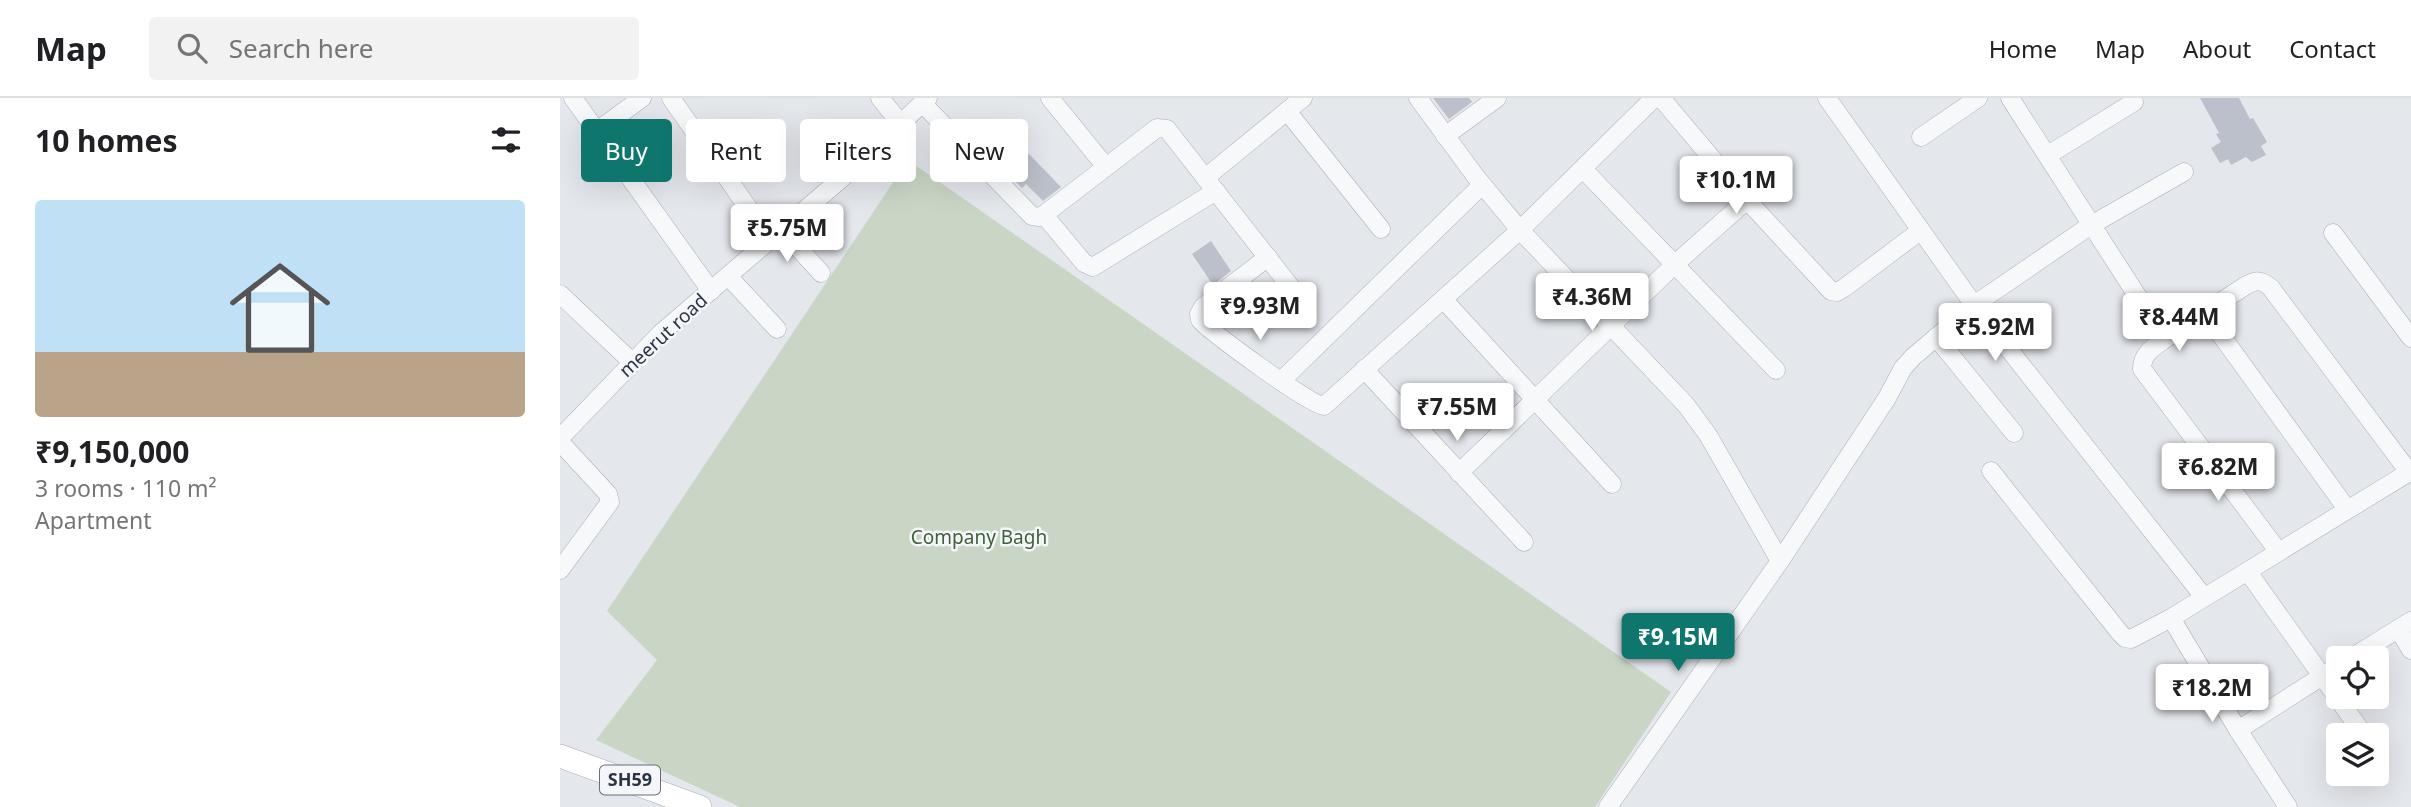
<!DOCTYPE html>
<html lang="en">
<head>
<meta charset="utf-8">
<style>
  :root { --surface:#fff; --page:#f2f2f2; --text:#202124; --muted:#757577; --line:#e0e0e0; --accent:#0f766e }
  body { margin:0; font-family:"Noto Sans",sans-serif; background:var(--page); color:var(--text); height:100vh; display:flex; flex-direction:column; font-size:26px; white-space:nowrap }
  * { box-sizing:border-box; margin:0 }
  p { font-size:23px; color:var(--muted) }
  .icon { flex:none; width:38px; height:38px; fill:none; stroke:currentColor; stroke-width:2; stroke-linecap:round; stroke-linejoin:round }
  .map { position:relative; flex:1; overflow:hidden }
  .drawer { display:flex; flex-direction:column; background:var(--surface); width:560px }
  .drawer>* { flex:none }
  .guide { position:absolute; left:21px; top:21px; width:665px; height:63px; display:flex; gap:14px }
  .controls { position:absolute; left:1766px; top:548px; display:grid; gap:14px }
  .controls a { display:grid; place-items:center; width:63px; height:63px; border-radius:7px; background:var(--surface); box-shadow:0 7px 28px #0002; font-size:35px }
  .price { position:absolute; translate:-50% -60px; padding:0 16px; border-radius:7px; background:#fff; color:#222; font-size:23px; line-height:46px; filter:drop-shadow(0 2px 4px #0008) }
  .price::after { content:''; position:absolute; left:50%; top:42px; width:21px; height:16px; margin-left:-10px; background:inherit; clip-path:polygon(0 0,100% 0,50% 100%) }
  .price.on { background:var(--accent); color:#fff }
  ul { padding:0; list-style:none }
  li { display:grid; align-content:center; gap:14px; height:371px; padding:0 35px }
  li span { display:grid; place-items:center; height:217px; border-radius:7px; color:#555 }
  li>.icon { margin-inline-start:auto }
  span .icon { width:126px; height:126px; fill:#fffc; stroke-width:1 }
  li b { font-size:30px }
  h2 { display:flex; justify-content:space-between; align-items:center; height:84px; padding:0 35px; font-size:30px }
  .pill { padding:0 24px; border-radius:7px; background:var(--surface); box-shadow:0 7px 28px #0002; font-size:24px; line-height:63px }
  .pill.on { background:var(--accent); color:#fff }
  header { display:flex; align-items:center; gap:42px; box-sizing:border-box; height:98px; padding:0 35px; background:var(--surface); border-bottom:2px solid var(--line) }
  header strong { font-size:33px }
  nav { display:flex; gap:38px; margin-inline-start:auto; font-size:24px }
  .search { width:490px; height:63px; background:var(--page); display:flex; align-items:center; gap:18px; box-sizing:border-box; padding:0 24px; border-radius:7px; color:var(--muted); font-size:26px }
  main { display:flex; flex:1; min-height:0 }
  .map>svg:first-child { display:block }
  .green { fill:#c9d6c5 }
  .building { fill:#bbc0ca }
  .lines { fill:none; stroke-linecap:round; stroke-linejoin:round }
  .minor-casing { stroke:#a9aeb7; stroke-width:19 }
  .major-casing { stroke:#a3abb8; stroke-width:24 }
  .minor { stroke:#f7f8fa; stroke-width:18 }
  .major { stroke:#fff; stroke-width:23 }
  .labels { text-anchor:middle; stroke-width:5; stroke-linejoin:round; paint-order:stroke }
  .shield { fill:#f4f6f9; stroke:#676e7b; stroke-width:2 }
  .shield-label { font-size:18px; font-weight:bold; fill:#2b3445 }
  .street-label { font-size:19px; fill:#2b3445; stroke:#f4f6f9 }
  .park-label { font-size:19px; fill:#3f6138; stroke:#f4f6f9 }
</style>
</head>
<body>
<header>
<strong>Map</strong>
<div class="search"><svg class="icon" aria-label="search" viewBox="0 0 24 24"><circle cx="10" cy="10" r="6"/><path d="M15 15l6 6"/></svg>Search here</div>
<nav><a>Home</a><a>Map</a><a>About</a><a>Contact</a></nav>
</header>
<main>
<section class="drawer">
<h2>10 homes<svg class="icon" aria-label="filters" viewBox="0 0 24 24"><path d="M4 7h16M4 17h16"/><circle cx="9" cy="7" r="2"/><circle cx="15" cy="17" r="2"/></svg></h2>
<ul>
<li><span style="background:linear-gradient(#bfe0f5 70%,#b9a48a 0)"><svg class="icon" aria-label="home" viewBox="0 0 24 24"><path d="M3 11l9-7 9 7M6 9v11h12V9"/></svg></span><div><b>₹9,150,000</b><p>3 rooms · 110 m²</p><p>Apartment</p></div></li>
</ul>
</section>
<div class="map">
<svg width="1851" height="709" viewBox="0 0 1851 709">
  <rect width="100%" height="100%" fill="#e4e7ec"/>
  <path class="green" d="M 348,62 L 1111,594 L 1035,709 L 180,709 L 36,642 L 97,562 L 47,513 Z"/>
  <g class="building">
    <path d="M 873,0 L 909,0 L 912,4 L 889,21 Z"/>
    <path d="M 1640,0 L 1679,0 L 1690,21 L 1693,20 L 1707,44 L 1701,48 L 1706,57 L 1692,64 L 1686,59 L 1671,67 L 1668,61 L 1660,65 L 1651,50 L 1661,44 L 1656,36 L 1659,35 Z"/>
    <path d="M 469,56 L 501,89 L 483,103 L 466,86 L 462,90 L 448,76 Z"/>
    <path d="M 651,143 L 671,173 L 653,187 L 632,156 Z"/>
  </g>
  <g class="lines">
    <g class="minor-casing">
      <g id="minor">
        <path d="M 13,0 L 151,193"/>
        <path d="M 111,0 L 210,141"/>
        <path d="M 320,0 L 341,26"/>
        <path d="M 490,0 L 546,69"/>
        <path d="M 858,0 L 916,79 L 960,132 L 1126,307 L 1148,337 L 1220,463"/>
        <path d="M 1101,0 L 1187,102 L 1271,193 L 1277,194 L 1284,190 L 1360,133"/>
        <path d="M 1267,0 L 1414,207 L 1644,499"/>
        <path d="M 1450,0 L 1605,241 L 1685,188 C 1696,182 1701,181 1711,190 L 1849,374"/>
        <path d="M 362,5 L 472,118 L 479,119 L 486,115 L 597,30 L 607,31 L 744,206"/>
        <path d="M 727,13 L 821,131"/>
        <path d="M 37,33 L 82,0"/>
        <path d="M 885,38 L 937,0"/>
        <path d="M 1361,39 L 1418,0"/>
        <path d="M 1488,57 L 1574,4"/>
        <path d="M 1023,71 L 1216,272"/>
        <path d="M 645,80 L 743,0"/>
        <path d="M 484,117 L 524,165 L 533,169 L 656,93"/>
        <path d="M 222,132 L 261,175"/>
        <path d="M 1773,135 L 1851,240"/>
        <path d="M 708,159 L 643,209 L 639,216 L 640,222 C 652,235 751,308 764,308 L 960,132 L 1094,0"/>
        <path d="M 168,178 L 217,231"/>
        <path d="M 0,196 L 72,264"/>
        <path d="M 883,201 L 1052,386"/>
        <path d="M 1645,215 L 1787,411"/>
        <path d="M 1376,239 L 1454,335"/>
        <path d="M 1605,241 C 1594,249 1582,255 1582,271 L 1718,453"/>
        <path d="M 804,271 L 964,444"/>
        <path d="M 721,283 L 922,87"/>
        <path d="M 0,340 L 101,235 L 281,81 L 368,0"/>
        <path d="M 0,344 L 48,396 L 50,404 L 0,472"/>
        <path d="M 1431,373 L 1560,535 L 1565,540 L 1571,541 L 1611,520 L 1851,373"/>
        <path d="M 899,375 L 1114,167 L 1187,102"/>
        <path d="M 1688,474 L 1804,637"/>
        <path d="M 1611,520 L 1678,632 L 1728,709"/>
        <path d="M 1839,532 L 1851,552"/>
        <path d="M 1791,560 L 1851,523"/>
        <path d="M 1678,632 L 1778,568"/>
        <path d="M 1816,654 L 1817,655"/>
        <path d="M 1048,709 L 1220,463 L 1327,300 L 1343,270 L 1353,259 L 1414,207 L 1531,127 L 1624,74"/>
      </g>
    </g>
    <g class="major-casing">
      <path id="major" d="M 0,658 L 140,709"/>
    </g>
    <use href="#minor" class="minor"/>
    <use href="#major" class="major"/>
  </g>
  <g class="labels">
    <rect class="shield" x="40" y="667.5" width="60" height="29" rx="5"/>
    <g class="shield-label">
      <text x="70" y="688">SH59</text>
    </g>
    <g class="street-label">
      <text transform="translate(103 237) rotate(-43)" y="7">meerut road</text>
    </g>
    <g class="park-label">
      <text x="419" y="446">Company Bagh</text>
    </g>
  </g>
</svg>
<div class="controls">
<a><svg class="icon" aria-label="locate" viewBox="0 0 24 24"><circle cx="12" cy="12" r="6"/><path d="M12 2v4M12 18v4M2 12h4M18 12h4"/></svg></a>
<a><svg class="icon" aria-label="layers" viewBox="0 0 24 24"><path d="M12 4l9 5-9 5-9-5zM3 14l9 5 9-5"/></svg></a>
</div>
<b class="price" style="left:1176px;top:118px">₹10.1M</b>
<b class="price" style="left:227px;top:166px">₹5.75M</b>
<b class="price" style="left:1032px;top:235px">₹4.36M</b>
<b class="price" style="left:700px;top:244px">₹9.93M</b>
<b class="price" style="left:1619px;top:255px">₹8.44M</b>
<b class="price" style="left:1435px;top:265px">₹5.92M</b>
<b class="price" style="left:897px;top:345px">₹7.55M</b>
<b class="price" style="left:1658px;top:405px">₹6.82M</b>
<b class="price on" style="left:1118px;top:575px">₹9.15M</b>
<b class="price" style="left:1652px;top:626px">₹18.2M</b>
<div class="guide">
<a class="pill on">Buy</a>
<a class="pill">Rent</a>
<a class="pill">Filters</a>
<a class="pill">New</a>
</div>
</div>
</main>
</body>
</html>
